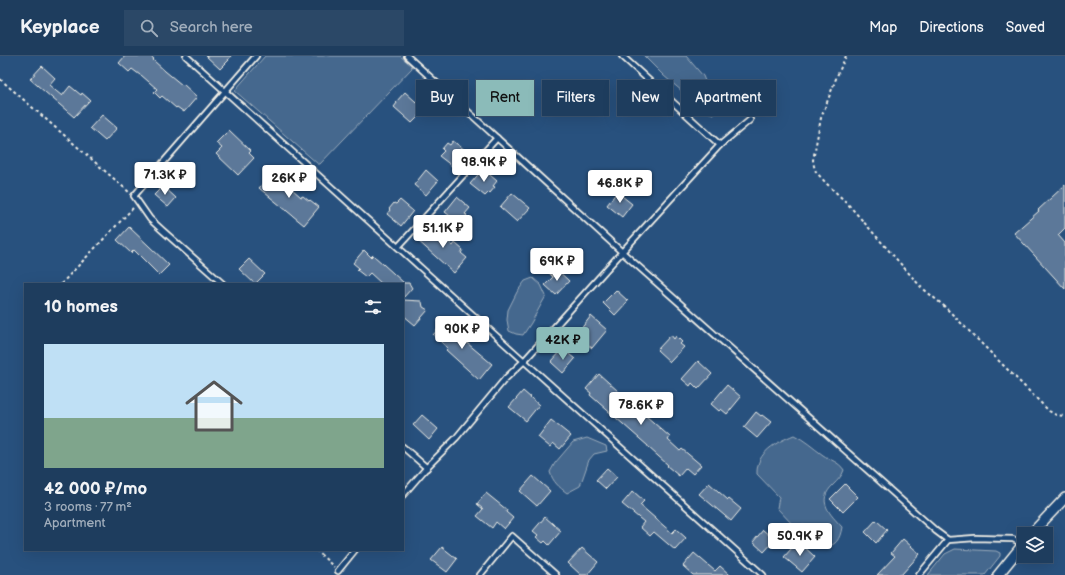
<!DOCTYPE html>
<html lang="en">
<head>
<meta charset="utf-8">
<style>
  :root { --surface:#1e3d5e; --page:#2b4867; --text:#f1f3f6; --muted:#a1aebc; --line:#3c5673; --accent:#8bbbb9 }
  body { margin:0; font-family:"Balsamiq Sans",sans-serif; background:var(--page); color:var(--text); height:100vh; display:flex; flex-direction:column; font-size:15px; white-space:nowrap }
  * { box-sizing:border-box; margin:0 }
  p { font-size:13px; color:var(--muted) }
  .icon { flex:none; width:22px; height:22px; fill:none; stroke:currentColor; stroke-width:2; stroke-linecap:round; stroke-linejoin:round }
  .map { position:relative; flex:1; overflow:hidden }
  .sheet { position:absolute; left:24px; top:227px; width:380px; height:268px; display:flex; flex-direction:column; background:var(--surface); border-radius:0px; box-shadow:0 4px 16px #0002,0 0 0 1px var(--line) }
  .sheet>* { flex:none }
  .hud { position:absolute; left:416px; top:24px; width:380px; height:36px; display:flex; gap:8px }
  .buttons { position:absolute; left:1017px; top:471px; display:grid; gap:8px }
  .buttons a { display:grid; place-items:center; width:36px; height:36px; border-radius:0px; background:var(--surface); box-shadow:0 4px 16px #0002,0 0 0 1px var(--line); font-size:20px }
  .price { position:absolute; translate:-50% -34px; padding:0 9px; border-radius:4px; background:#fff; color:#222; font-size:13px; line-height:26px; filter:drop-shadow(0 1px 2px #0008) }
  .price::after { content:''; position:absolute; left:50%; top:24px; width:12px; height:9px; margin-left:-6px; background:inherit; clip-path:polygon(0 0,100% 0,50% 100%) }
  .price.current { background:var(--accent); color:#111 }
  ul { padding:0; list-style:none }
  li { display:grid; align-content:center; gap:8px; height:212px; padding:0 20px }
  li+li { border-top:1px solid var(--line) }
  li span { display:grid; place-items:center; height:124px; border-radius:0px; color:#555 }
  li>.icon { margin-inline-start:auto }
  span .icon { width:72px; height:72px; fill:#fffc; stroke-width:1 }
  li b { font-size:17px }
  h2 { display:flex; justify-content:space-between; align-items:center; height:48px; padding:0 20px; font-size:17px }
  .chip { padding:0 14px; border-radius:0px; background:var(--surface); box-shadow:0 4px 16px #0002,0 0 0 1px var(--line); font-size:14px; line-height:36px }
  .chip.current { background:var(--accent); color:#111 }
  header { display:flex; align-items:center; gap:24px; box-sizing:border-box; height:56px; padding:0 20px; background:var(--surface); border-bottom:1px solid var(--line) }
  header strong { font-size:19px }
  nav { display:flex; gap:22px; margin-inline-start:auto; font-size:14px }
  .search { width:280px; height:36px; background:var(--page); display:flex; align-items:center; gap:10px; box-sizing:border-box; padding:0 14px; border-radius:0px; color:var(--muted); font-size:15px }
  .map>svg:first-child { display:block }
  .green { fill:#45688e; stroke:#9cacbb }
  .building { fill:#5b7899; stroke:#f4f1e8 }
  .lines { fill:none; stroke-linecap:round; stroke-linejoin:round }
  .service-casing { stroke:#f4f1e8; stroke-width:8 }
  .minor-casing { stroke:#f4f1e8; stroke-width:12 }
  .path { stroke:#f4f1e8; stroke-width:2; stroke-dasharray:3 3; stroke-linecap:butt }
  .service { stroke:#1f4a7a; stroke-width:4.5 }
  .minor { stroke:#1f4a7a; stroke-width:9 }
</style>
</head>
<body>
<header>
<strong>Keyplace</strong>
<div class="search"><svg class="icon" aria-label="search" viewBox="0 0 24 24"><circle cx="10" cy="10" r="6"/><path d="M15 15l6 6"/></svg>Search here</div>
<nav><a>Map</a><a>Directions</a><a>Saved</a></nav>
</header>
<div class="map">
<svg width="1065" height="519" viewBox="0 0 1065 519">
  <rect width="100%" height="100%" fill="#28517e"/>
  <filter id="ink" filterUnits="userSpaceOnUse"><feTurbulence type="fractalNoise" baseFrequency=".025" numOctaves="2"/><feDisplacementMap in="SourceGraphic" scale="8" xChannelSelector="R" yChannelSelector="G"/><feConvolveMatrix kernelMatrix="1 2 1 2 8 2 1 2 1" color-interpolation-filters="sRGB"/></filter>
  <g filter="url(#ink)">
    <g class="green">
      <path d="M 265,0 L 400,0 L 411,9 L 412,12 L 320,108 L 318,108 L 235,35 L 236,33 Z"/>
      <path d="M 644,0 L 686,0 L 703,20 L 717,55 L 714,58 L 707,56 L 664,20 Z"/>
      <path d="M 533,222 L 541,229 L 546,240 L 542,247 L 531,267 L 523,279 L 516,278 L 509,275 L 507,264 L 508,254 L 517,236 L 525,225 Z"/>
      <path d="M 794,379 C 805,384 813,392 823,399 C 830,404 839,406 844,414 C 842,420 838,424 833,429 C 816,445 830,458 842,471 C 840,483 836,491 822,491 C 815,486 808,481 810,471 L 808,469 L 793,469 L 777,452 L 779,441 L 757,418 C 756,396 777,386 794,379 Z"/>
      <path d="M 587,382 L 606,390 L 607,395 L 594,398 L 589,404 L 580,430 L 567,437 C 559,431 553,426 550,416 L 555,407 L 573,386 Z"/>
      <path d="M 955,493 L 996,495 L 1000,497 L 1000,500 L 985,519 L 928,519 L 945,498 Z"/>
    </g>
    <g class="building">
      <path d="M 125,0 L 150,0 L 154,3 L 153,4 L 165,15 L 182,29 L 183,28 L 197,41 L 184,56 L 177,51 L 176,52 L 162,40 L 160,42 L 154,36 L 157,33 L 141,19 L 140,19 L 132,13 L 129,16 L 119,7 Z"/>
      <path d="M 206,0 L 231,0 L 228,4 L 229,4 L 220,13 Z"/>
      <path d="M 42,10 L 55,22 L 49,29 L 62,40 L 70,30 L 81,39 L 82,37 L 90,44 L 74,61 L 30,23 Z"/>
      <path d="M 405,36 L 425,54 L 412,67 L 394,51 L 397,47 L 396,46 Z"/>
      <path d="M 102,59 L 117,72 L 105,85 L 90,72 Z"/>
      <path d="M 229,74 L 251,95 L 249,97 L 254,102 L 238,119 L 216,98 L 222,92 L 216,87 Z"/>
      <path d="M 453,85 L 465,94 L 452,110 L 439,100 L 444,95 L 442,93 L 447,87 L 450,89 Z"/>
      <path d="M 483,113 L 497,125 L 493,130 L 495,131 L 490,137 L 489,136 L 485,140 L 470,128 Z"/>
      <path d="M 426,114 L 438,125 L 426,139 L 414,129 Z"/>
      <path d="M 273,116 L 301,141 L 303,140 L 309,145 L 310,144 L 319,151 L 304,169 L 259,132 Z"/>
      <path d="M 1065,129 L 1065,172 L 1058,179 L 1065,187 L 1065,233 L 1014,177 L 1039,155 L 1038,154 Z"/>
      <path d="M 163,130 L 176,142 L 168,151 L 154,139 Z"/>
      <path d="M 617,136 L 632,148 L 622,161 L 607,149 Z"/>
      <path d="M 512,137 L 530,152 L 517,166 L 500,151 Z"/>
      <path d="M 457,141 L 470,152 L 465,158 L 467,159 L 460,168 L 445,156 Z"/>
      <path d="M 400,144 L 413,155 L 401,170 L 387,158 L 390,154 L 389,153 L 394,147 L 396,148 Z"/>
      <path d="M 431,170 L 453,190 L 455,187 L 463,194 L 461,197 L 467,202 L 454,217 L 416,183 L 421,177 L 424,179 Z"/>
      <path d="M 129,171 L 169,209 L 159,219 L 134,194 L 131,197 L 117,184 Z"/>
      <path d="M 364,194 L 371,201 L 373,199 L 404,227 L 409,227 L 412,232 L 403,242 L 403,228 L 382,228 L 370,217 L 366,221 L 357,214 L 359,212 L 353,207 Z"/>
      <path d="M 249,203 L 265,218 L 255,228 L 239,213 Z"/>
      <path d="M 554,211 L 569,225 L 556,239 L 545,229 L 553,221 L 549,217 Z"/>
      <path d="M 616,234 L 628,245 L 615,259 L 603,247 Z"/>
      <path d="M 403,244 L 421,245 L 422,246 L 423,251 L 428,254 L 415,269 L 403,259 Z"/>
      <path d="M 591,260 L 607,274 L 592,292 L 579,282 L 583,277 L 580,274 Z"/>
      <path d="M 445,265 L 469,285 L 467,287 L 492,308 L 479,324 L 446,294 L 448,292 L 433,279 Z"/>
      <path d="M 671,279 L 674,283 L 676,280 L 682,286 L 680,288 L 684,291 L 670,306 L 657,294 Z"/>
      <path d="M 563,293 L 575,303 L 563,317 L 551,306 Z"/>
      <path d="M 698,305 L 712,318 L 698,333 L 692,327 L 690,330 L 682,323 Z"/>
      <path d="M 599,318 L 637,352 L 670,381 L 668,384 L 680,395 L 682,393 L 701,409 L 693,418 L 686,412 L 679,420 L 667,410 L 668,409 L 648,391 L 648,390 L 590,339 L 591,337 L 586,333 Z"/>
      <path d="M 727,329 L 741,341 L 727,358 L 721,353 L 719,355 L 711,348 Z"/>
      <path d="M 523,335 L 539,349 L 526,365 L 509,351 Z"/>
      <path d="M 756,356 L 761,360 L 762,359 L 771,366 L 757,382 L 744,371 Z"/>
      <path d="M 422,359 L 438,373 L 429,384 L 413,369 Z"/>
      <path d="M 551,364 L 571,380 L 560,393 L 553,387 L 550,391 L 538,381 Z"/>
      <path d="M 607,412 L 617,421 L 606,433 L 596,424 Z"/>
      <path d="M 533,420 L 550,435 L 537,450 L 520,435 Z"/>
      <path d="M 709,427 L 728,444 L 729,443 L 741,453 L 731,465 L 699,438 Z"/>
      <path d="M 845,428 L 858,441 L 843,456 L 830,443 Z"/>
      <path d="M 633,435 L 644,445 L 640,449 L 672,477 L 676,473 L 686,482 L 675,494 L 654,476 L 650,480 L 640,471 L 644,466 L 622,448 Z"/>
      <path d="M 486,437 L 507,454 L 506,456 L 513,462 L 504,473 L 496,466 L 492,472 L 477,460 L 483,453 L 477,448 Z"/>
      <path d="M 545,461 L 561,475 L 549,489 L 545,485 L 543,487 L 536,481 L 538,479 L 533,475 Z"/>
      <path d="M 876,464 L 887,474 L 876,487 L 865,476 Z"/>
      <path d="M 763,474 L 775,484 L 764,496 L 753,486 Z"/>
      <path d="M 903,483 L 920,498 L 901,519 L 877,519 L 895,500 L 891,497 Z"/>
      <path d="M 798,485 L 815,501 L 802,516 L 784,501 Z"/>
      <path d="M 442,491 L 457,503 L 447,516 L 431,504 Z"/>
      <path d="M 582,492 L 598,506 L 587,519 L 581,519 L 568,507 Z"/>
      <path d="M 694,497 L 715,515 L 720,510 L 730,519 L 693,519 L 683,510 Z"/>
    </g>
    <g class="lines">
      <g class="service-casing">
        <g id="service">
          <path d="M 186,0 L 524,305 L 763,519"/>
          <path d="M 407,0 L 622,196 L 936,475 L 948,484 L 975,482 L 1013,483 L 1023,488"/>
          <path d="M 622,0 L 720,89"/>
          <path d="M 398,191 L 497,82"/>
          <path d="M 223,228 L 162,174 L 150,163 L 134,140 L 256,0"/>
          <path d="M 403,391 L 427,412"/>
          <path d="M 403,439 L 428,410 L 456,382 L 505,323 L 524,305 L 622,196 L 720,89 L 750,64"/>
          <path d="M 338,515 L 355,494"/>
          <path d="M 480,519 L 512,480 L 556,519"/>
          <path d="M 919,519 L 948,484"/>
        </g>
      </g>
      <g class="minor-casing">
        <g id="minor">
          <path d="M 1031,478 L 1065,442"/>
          <path d="M 998,519 L 1024,487"/>
        </g>
      </g>
      <g class="path">
        <path d="M 846,0 L 837,20 L 821,62 L 813,104 L 814,110 L 816,116 L 827,128 L 847,147 L 921,231 L 944,250 L 1049,355 L 1056,359 L 1065,360"/>
        <path d="M 0,23 L 129,136"/>
        <path d="M 61,228 L 133,152"/>
        <path d="M 316,494 L 334,511"/>
      </g>
      <use href="#service" class="service"/>
      <use href="#minor" class="minor"/>
    </g>
  </g>
</svg>
<div class="buttons">
<a><svg class="icon" aria-label="layers" viewBox="0 0 24 24"><path d="M12 4l9 5-9 5-9-5zM3 14l9 5 9-5"/></svg></a>
</div>
<b class="price" style="left:484px;top:127px">98.9K ₽</b>
<b class="price" style="left:165px;top:140px">71.3K ₽</b>
<b class="price" style="left:289px;top:143px">26K ₽</b>
<b class="price" style="left:620px;top:148px">46.8K ₽</b>
<b class="price" style="left:443px;top:193px">51.1K ₽</b>
<b class="price" style="left:557px;top:226px">69K ₽</b>
<b class="price" style="left:462px;top:294px">90K ₽</b>
<b class="price current" style="left:563px;top:305px">42K ₽</b>
<b class="price" style="left:641px;top:370px">78.6K ₽</b>
<b class="price" style="left:800px;top:501px">50.9K ₽</b>
<div class="hud">
<a class="chip">Buy</a>
<a class="chip current">Rent</a>
<a class="chip">Filters</a>
<a class="chip">New</a>
<a class="chip">Apartment</a>
</div>
<section class="sheet">
<h2>10 homes<svg class="icon" aria-label="filters" viewBox="0 0 24 24"><path d="M4 7h16M4 17h16"/><circle cx="9" cy="7" r="2"/><circle cx="15" cy="17" r="2"/></svg></h2>
<ul>
<li><span style="background:linear-gradient(#bfe0f5 60%,#7fa58c 0)"><svg class="icon" aria-label="home" viewBox="0 0 24 24"><path d="M3 11l9-7 9 7M6 9v11h12V9"/></svg></span><div><b>42 000 ₽/mo</b><p>3 rooms · 77 m²</p><p>Apartment</p></div></li>
</ul>
</section>
</div>
</body>
</html>
